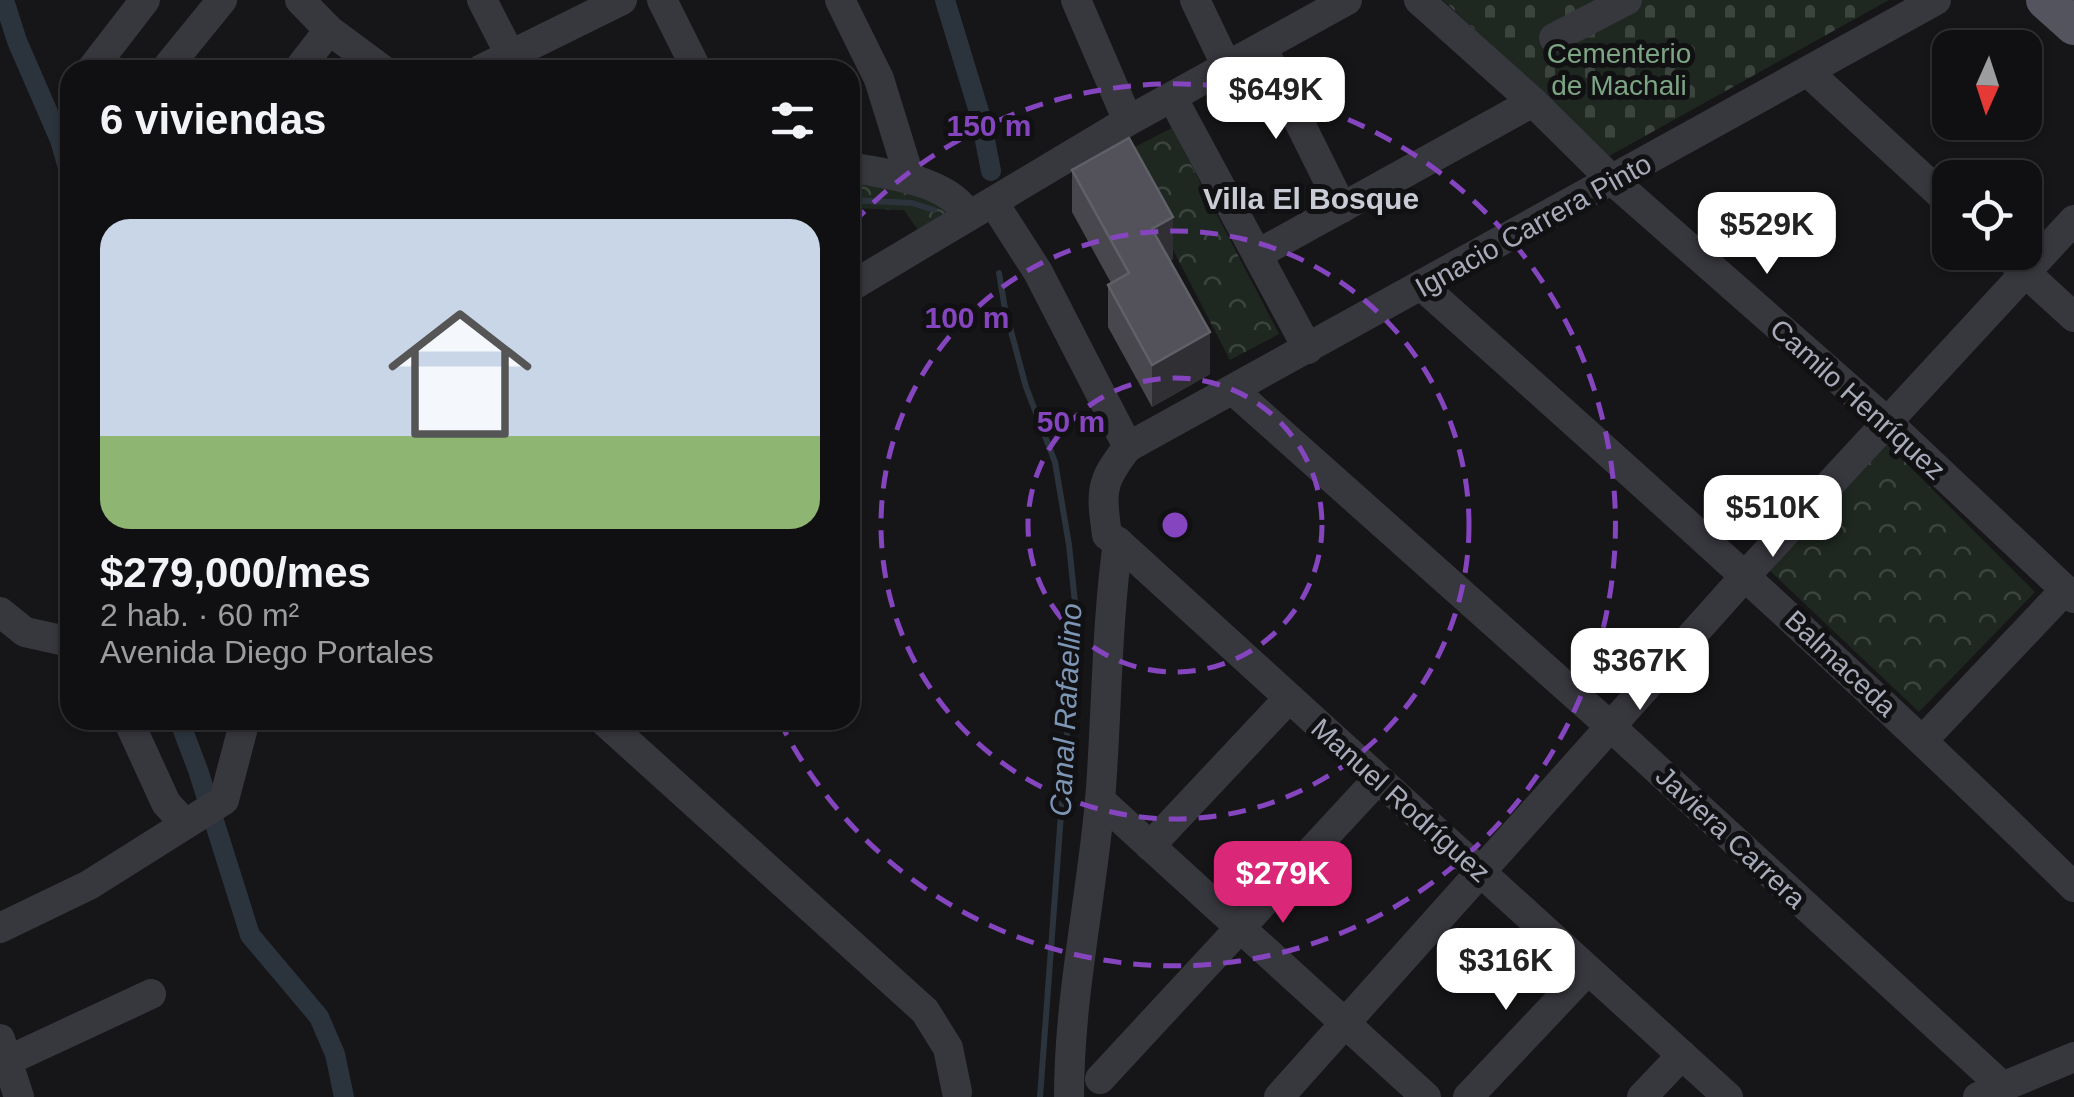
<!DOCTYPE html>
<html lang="es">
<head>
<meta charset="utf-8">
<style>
  :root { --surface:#101012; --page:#19191b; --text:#f1f3f6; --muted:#9c9d9f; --line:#303032; --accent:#db2777 }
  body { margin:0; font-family:Arial,sans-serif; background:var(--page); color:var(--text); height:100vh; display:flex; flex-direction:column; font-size:38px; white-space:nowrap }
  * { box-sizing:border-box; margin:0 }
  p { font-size:32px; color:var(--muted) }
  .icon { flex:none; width:55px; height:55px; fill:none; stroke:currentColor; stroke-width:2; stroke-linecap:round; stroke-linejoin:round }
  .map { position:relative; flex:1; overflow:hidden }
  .sheet { position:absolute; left:60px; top:60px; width:800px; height:670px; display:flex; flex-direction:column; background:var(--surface); border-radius:30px; box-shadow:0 2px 8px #0004,0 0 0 2px var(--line) }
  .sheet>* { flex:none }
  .needle { width:65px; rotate:183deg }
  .buttons { position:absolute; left:1932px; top:30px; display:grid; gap:20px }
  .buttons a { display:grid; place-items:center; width:110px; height:110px; border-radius:20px; background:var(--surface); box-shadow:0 2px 8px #0004,0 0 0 2px var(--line); font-size:50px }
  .price { position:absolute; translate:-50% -85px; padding:0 22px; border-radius:20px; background:#fff; color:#222; font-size:32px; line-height:65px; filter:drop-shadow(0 2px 5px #0008) }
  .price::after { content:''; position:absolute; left:50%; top:60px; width:30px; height:22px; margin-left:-15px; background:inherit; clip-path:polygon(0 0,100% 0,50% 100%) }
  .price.selected { background:var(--accent); color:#fff }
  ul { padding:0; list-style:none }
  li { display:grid; align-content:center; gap:20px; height:530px; padding:0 40px }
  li+li { border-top:2px solid var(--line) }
  li span { display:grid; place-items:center; height:310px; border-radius:30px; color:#555 }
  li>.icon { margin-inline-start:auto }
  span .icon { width:180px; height:180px; fill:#fffc; stroke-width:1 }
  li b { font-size:42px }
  h2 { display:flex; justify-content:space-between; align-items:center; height:120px; padding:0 40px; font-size:42px }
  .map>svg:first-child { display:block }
  .cemetery { fill:url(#cemetery-stones) }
  .park { fill:url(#park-crowns) }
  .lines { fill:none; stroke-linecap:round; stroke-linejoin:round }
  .stream { stroke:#2b343d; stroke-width:6 }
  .canal { stroke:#2b343d; stroke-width:20 }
  .minor { stroke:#37373e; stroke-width:30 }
  .major { stroke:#53545d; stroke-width:38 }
  .wall { fill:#48474e }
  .shaded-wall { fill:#302f34 }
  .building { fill:#53525a; stroke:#606068; stroke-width:2.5 }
  .ring { fill:none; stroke:#8445be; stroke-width:5; stroke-dasharray:18 12 }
  .labels { text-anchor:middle; stroke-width:10; stroke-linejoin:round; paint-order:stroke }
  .park-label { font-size:28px; fill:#7da584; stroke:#111113 }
  .street-label { font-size:28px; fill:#a8abb9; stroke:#111113 }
  .neighbourhood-label { font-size:30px; font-weight:bold; fill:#c9cbd5; stroke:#111113 }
  .water-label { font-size:30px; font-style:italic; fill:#7d96b6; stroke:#111113 }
  .centre { fill:#8445be; stroke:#111113; stroke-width:5 }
  .ring-label { font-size:30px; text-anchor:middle; font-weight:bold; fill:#8445be; stroke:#111113; stroke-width:10; stroke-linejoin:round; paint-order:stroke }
</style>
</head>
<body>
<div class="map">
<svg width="2074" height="1097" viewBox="0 0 2074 1097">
  <defs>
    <pattern id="cemetery-stones" width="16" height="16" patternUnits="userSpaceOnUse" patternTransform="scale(2.5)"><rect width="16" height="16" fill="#1e2720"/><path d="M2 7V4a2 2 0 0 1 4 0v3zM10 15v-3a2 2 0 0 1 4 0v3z" fill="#3c443e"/></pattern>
    <pattern id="park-crowns" width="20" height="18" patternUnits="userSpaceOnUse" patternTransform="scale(2.5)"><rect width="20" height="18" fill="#1e2720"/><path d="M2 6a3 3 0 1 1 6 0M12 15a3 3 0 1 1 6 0" fill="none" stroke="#3c443e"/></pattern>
  </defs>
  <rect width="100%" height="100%" fill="#161618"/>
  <path class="cemetery" d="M 1443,0 L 1889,0 L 1609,156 Z"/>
  <g class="park">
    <path d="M 1172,128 L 1279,334 L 1230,360 L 1123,153 Z"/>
    <path d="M 850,177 L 919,192 L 953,214 L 918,230 L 904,210 L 850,208 Z"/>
    <path d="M 1884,441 L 2035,592 L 1919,712 L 1768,569 Z"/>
  </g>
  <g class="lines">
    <g class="stream">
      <path d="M 850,200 L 912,203 L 934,210"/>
      <path d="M 999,273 L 1005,309 L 1026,387 L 1055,462 L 1069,545 L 1076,612 L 1040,1097"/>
    </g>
    <g class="canal">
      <path d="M 4,0 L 17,41 L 60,140 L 70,175"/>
      <path d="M 945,0 L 980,115 L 991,171"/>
      <path d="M 70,294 L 70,370"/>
      <path d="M 179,720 L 198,770 L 250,935 L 319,1017 L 335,1054 L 344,1097"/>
    </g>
    <g class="minor">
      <path d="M 300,0 L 329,30 L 383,70"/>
      <path d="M 482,0 L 518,70"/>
      <path d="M 662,0 L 697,70"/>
      <path d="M 840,0 L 879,79 L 910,179"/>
      <path d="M 1076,0 L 1128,121"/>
      <path d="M 1195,0 L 1227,67"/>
      <path d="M 1419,0 L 1533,102 L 1612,180 L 1886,421 L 2074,598"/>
      <path d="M 1554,38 L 1627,0"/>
      <path d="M 1263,49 L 1342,208"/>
      <path d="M 91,70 L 145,0"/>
      <path d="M 165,70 L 222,0"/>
      <path d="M 298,70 L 329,30"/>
      <path d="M 480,70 L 622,0"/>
      <path d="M 1808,72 L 1950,203"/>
      <path d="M 1172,97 L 1308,349"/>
      <path d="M 850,167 C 889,175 947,179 969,216"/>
      <path d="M 993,202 L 1038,272 L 1128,447 C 1100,482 1101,491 1107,535 L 1118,542 C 1106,628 1107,715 1100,801 C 1091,900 1069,998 1069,1097"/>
      <path d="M 2003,252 L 2074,317"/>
      <path d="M 1258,254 L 1533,102"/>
      <path d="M 1422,286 C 1643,483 1863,680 2074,887"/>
      <path d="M 850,287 L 1128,121 L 1347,0"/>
      <path d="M 1233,390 L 1610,726 L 2002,1086"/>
      <path d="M 1128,447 L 1936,0"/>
      <path d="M 1118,542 L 1728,1097"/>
      <path d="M 0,612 L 25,632 L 70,642"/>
      <path d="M 128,720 L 166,803 L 185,824"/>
      <path d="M 603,720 L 925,1011 L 948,1048 L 957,1092"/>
      <path d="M 1924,739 L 2065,590"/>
      <path d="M 1100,800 L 1426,1097"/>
      <path d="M 1150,846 L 1289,698"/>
      <path d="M 0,928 L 89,885 L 224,800 L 245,720"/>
      <path d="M 0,1039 L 19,1097"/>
      <path d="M 7,1061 L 151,994"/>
      <path d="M 1100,1079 L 1378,779"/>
      <path d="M 1279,1097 L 1746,575 L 2074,220"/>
      <path d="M 1468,1097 L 1588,970"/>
      <path d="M 1642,1097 L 1682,1055"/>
      <path d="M 1978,1097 L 2074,1057"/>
    </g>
    <path class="major" d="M 2045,0 L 2074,26"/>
  </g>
  <path class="wall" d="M 1072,170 L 1173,259 L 1170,261 L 1210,374 L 1152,407 L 1108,327 L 1108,285 L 1111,283 L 1072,212 Z"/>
  <g class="shaded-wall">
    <path d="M 1173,217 L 1173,259 L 1152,271 L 1152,229 Z"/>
    <path d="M 1210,332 L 1210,374 L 1152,407 L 1152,365 Z"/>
  </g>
  <path class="building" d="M 1129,138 L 1173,217 L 1152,229 L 1210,332 L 1152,365 L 1108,285 L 1129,273 L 1072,170 Z"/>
  <g class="ring">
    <circle cx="1175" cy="525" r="147"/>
    <circle cx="1175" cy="525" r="294"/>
    <path d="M852 224A441 441 0 1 1 780 722"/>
  </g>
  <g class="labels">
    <g class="park-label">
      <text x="1619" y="63">Cementerio<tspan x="1619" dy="32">de Machali</tspan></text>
    </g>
    <g class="street-label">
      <text transform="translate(1533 225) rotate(-29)" y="10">Ignacio Carrera Pinto</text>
      <text transform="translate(1858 399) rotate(42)" y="10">Camilo Henríquez</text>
      <text transform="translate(1841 663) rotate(43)" y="10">Balmaceda</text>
      <text transform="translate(1401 800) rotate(42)" y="10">Manuel Rodríguez</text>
      <text transform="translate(1731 837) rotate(43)" y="10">Javiera Carrera</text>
    </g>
    <g class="neighbourhood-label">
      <text x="1311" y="209">Villa El Bosque</text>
    </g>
    <g class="water-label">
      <text transform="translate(1066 710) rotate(-87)" y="10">Canal Rafaelino</text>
    </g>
  </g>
  <circle cx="1175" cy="525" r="15" class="centre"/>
  <g class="ring-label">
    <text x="989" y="136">150 m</text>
    <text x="967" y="328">100 m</text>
    <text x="1071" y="432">50 m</text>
  </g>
</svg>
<div class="buttons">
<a><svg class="needle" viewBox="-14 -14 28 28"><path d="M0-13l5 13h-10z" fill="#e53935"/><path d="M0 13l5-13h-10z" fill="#9c9d9f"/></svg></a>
<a><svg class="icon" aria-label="locate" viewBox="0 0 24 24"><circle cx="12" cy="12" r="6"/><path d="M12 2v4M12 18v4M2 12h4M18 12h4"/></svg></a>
</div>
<b class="price" style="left:1276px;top:142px">$649K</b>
<b class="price" style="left:1767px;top:277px">$529K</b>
<b class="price" style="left:1773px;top:560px">$510K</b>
<b class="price" style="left:1640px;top:713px">$367K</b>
<b class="price selected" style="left:1283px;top:926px">$279K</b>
<b class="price" style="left:1506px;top:1013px">$316K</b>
<section class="sheet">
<h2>6 viviendas<svg class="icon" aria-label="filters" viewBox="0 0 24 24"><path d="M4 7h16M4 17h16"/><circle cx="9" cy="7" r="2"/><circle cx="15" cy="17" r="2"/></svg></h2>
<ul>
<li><span style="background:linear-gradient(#c9d6e8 70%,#8fb573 0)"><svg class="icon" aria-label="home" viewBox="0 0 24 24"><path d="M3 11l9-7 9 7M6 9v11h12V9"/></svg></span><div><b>$279,000/mes</b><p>2 hab. · 60 m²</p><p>Avenida Diego Portales</p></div></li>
</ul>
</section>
</div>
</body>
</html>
